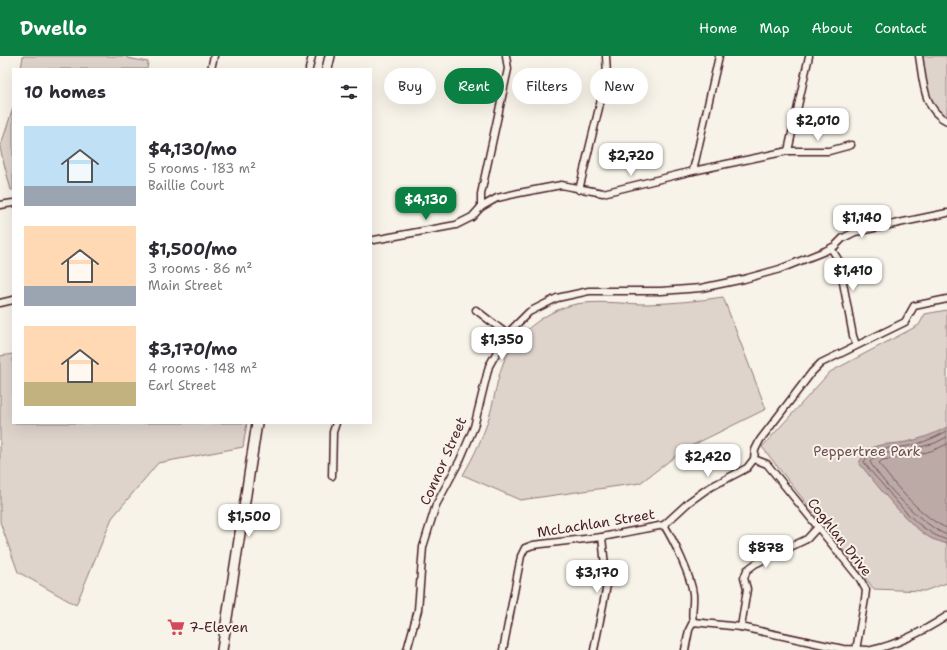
<!DOCTYPE html>
<html lang="en">
<head>
<meta charset="utf-8">
<style>
  :root { --surface:#fff; --page:#f2f2f3; --text:#2b2b33; --muted:#7c7c81; --accent:#0b8043 }
  body { margin:0; font-family:"Shantell Sans",sans-serif; background:var(--page); color:var(--text); height:100vh; display:flex; flex-direction:column; font-size:15px; white-space:nowrap }
  * { box-sizing:border-box; margin:0 }
  p { font-size:13px; color:var(--muted) }
  .icon { flex:none; width:22px; height:22px; fill:none; stroke:currentColor; stroke-width:2; stroke-linecap:round; stroke-linejoin:round }
  .map { position:relative; flex:1; overflow:hidden }
  .side { position:absolute; left:12px; top:12px; width:360px; height:356px; display:flex; flex-direction:column; background:var(--surface); border-radius:0px; box-shadow:0 4px 16px #0002 }
  .side>* { flex:none }
  .hud { position:absolute; left:384px; top:12px; width:380px; height:36px; display:flex; gap:8px }
  .price { position:absolute; translate:-50% -34px; padding:0 9px; border-radius:8px; background:#fff; color:#222; font-size:13px; line-height:26px; filter:drop-shadow(0 1px 2px #0008) }
  .price::after { content:''; position:absolute; left:50%; top:24px; width:12px; height:9px; margin-left:-6px; background:inherit; clip-path:polygon(0 0,100% 0,50% 100%) }
  .price.current { background:var(--accent); color:#fff }
  ul { padding:0; list-style:none }
  li { display:flex; align-items:center; gap:12px; height:100px; padding:0 12px }
  li span { display:grid; place-items:center; flex:none; width:112px; height:80px; border-radius:0px; color:#555 }
  li>.icon { margin-inline-start:auto }
  span .icon { width:48px; height:48px; fill:#fffc; stroke-width:1 }
  li b { font-size:17px }
  h2 { display:flex; justify-content:space-between; align-items:center; height:48px; padding:0 12px; font-size:17px }
  .chip { padding:0 14px; border-radius:18px; background:var(--surface); box-shadow:0 4px 16px #0002; font-size:14px; line-height:36px }
  .chip.current { background:var(--accent); color:#fff }
  header { display:flex; align-items:center; gap:24px; box-sizing:border-box; height:56px; padding:0 20px; background:var(--accent); color:#fff }
  header strong { font-size:19px }
  nav { display:flex; gap:22px; margin-inline-start:auto; font-size:14px }
  .map>svg:first-child { display:block }
  .green { fill:#ded4cc; stroke:#947a7c }
  .water { fill:#bcaaa7; stroke:#8e7275 }
  .lines { fill:none; stroke-linecap:round; stroke-linejoin:round }
  .shore { stroke:#78575d; stroke-width:1 }
  .street-casing { stroke:#4a1f2b; stroke-width:9 }
  .secondary-casing { stroke:#4a1f2b; stroke-width:12 }
  .street { stroke:#f7f3e8; stroke-width:6 }
  .secondary { stroke:#f7f3e8; stroke-width:9 }
  .labels { text-anchor:middle; stroke-width:4; stroke-linejoin:round; paint-order:stroke }
  .park-label { font-size:14px; fill:#6f4c53; stroke:#f7f3e8 }
  .street-label { font-size:14px; fill:#4a1f2b; stroke:#f7f3e8 }
  .poi-label { font-size:14px; fill:#4a1f2b; stroke:#f7f3e8; text-anchor:start }
</style>
</head>
<body>
<header>
<strong>Dwello</strong>
<nav><a>Home</a><a>Map</a><a>About</a><a>Contact</a></nav>
</header>
<div class="map">
<svg width="947" height="594" viewBox="0 0 947 594">
  <rect width="100%" height="100%" fill="#f7f3e8"/>
  <filter id="ink" filterUnits="userSpaceOnUse"><feTurbulence type="fractalNoise" baseFrequency=".025" numOctaves="2"/><feDisplacementMap in="SourceGraphic" scale="8" xChannelSelector="R" yChannelSelector="G"/><feConvolveMatrix kernelMatrix="1 2 1 2 8 2 1 2 1" color-interpolation-filters="sRGB"/></filter>
  <g filter="url(#ink)">
    <g class="green">
      <path d="M 23,0 L 127,0 L 127,2 L 148,6 L 147,13 L 21,13 Z"/>
      <path d="M 921,0 L 947,0 L 947,61 L 942,58 L 930,46 Z"/>
      <path d="M 13,52 L 13,134 L 11,134 L 0,92 Z"/>
      <path d="M 723,241 L 766,353 L 685,393 L 640,427 L 520,444 L 463,419 C 474,400 484,379 490,358 C 495,340 497,322 504,305 C 518,275 551,250 584,247 C 605,245 627,248 648,248 C 674,247 698,245 723,241 Z"/>
      <path d="M 947,254 L 947,527 L 924,535 L 874,533 L 762,391 L 830,316 L 919,269 L 925,258 Z"/>
      <path d="M 13,298 L 13,367 L 247,367 L 243,391 L 158,407 L 112,462 L 76,549 L 18,516 L 0,466 L 0,300 Z"/>
    </g>
    <path class="water" d="M 947,371 L 947,488 C 942,486 937,485 932,483 C 907,469 878,430 859,407 C 871,384 884,390 906,386 C 921,383 934,378 947,371 Z"/>
    <g class="lines">
      <g class="shore">
        <path d="M 947,375 C 935,382 922,387 909,390 C 893,393 872,389 864,406 C 869,414 876,421 882,428 C 900,450 919,475 947,484"/>
        <path d="M 947,381 L 935,387 L 910,394 L 880,398 L 872,403 L 870,406 C 883,428 923,470 947,479"/>
        <path d="M 947,388 C 927,399 904,401 882,404 L 879,407 C 891,426 926,465 947,472"/>
      </g>
      <g class="street-casing">
        <g id="street">
          <path d="M 919,0 C 923,23 923,54 947,65"/>
          <path d="M 211,13 L 214,0"/>
          <path d="M 309,13 L 312,0"/>
          <path d="M 788,95 L 809,0"/>
          <path d="M 693,115 L 719,0"/>
          <path d="M 579,134 L 607,19 L 606,0"/>
          <path d="M 0,149 L 13,147"/>
          <path d="M 481,151 L 481,138 L 508,13 L 506,0"/>
          <path d="M 374,184 L 456,169 L 472,161 L 481,151 L 497,142 L 519,137 L 561,129 L 603,137 L 693,115 L 788,95 L 829,95 L 851,89"/>
          <path d="M 831,192 L 839,205 L 853,280 L 856,289"/>
          <path d="M 0,247 L 13,244"/>
          <path d="M 476,254 L 507,278"/>
          <path d="M 754,403 L 767,408 L 860,523 L 866,534 L 865,543 L 856,594"/>
          <path d="M 332,420 L 333,376 L 336,367"/>
          <path d="M 664,469 C 674,485 691,520 693,538 C 694,548 691,557 693,566 L 689,574 L 685,594"/>
          <path d="M 693,566 L 741,571 L 843,593 L 868,594"/>
          <path d="M 741,571 L 747,533 L 744,522 L 747,514 L 755,508 L 807,483 L 818,471"/>
          <path d="M 407,594 L 418,554 L 423,491 L 436,449 L 460,404 L 474,371 L 489,310 L 507,278 L 529,256 L 557,242 L 589,235 L 661,235 L 701,232 L 744,223 L 780,213 L 825,195 L 835,190 L 843,182 L 855,176 L 947,157"/>
          <path d="M 503,594 L 521,500 L 525,492 L 533,489 L 602,481 L 664,469 L 689,446 L 707,433 L 747,412 L 754,403 L 755,394 L 760,384 L 812,316 L 821,307 L 905,266 L 914,250 L 947,243"/>
          <path d="M 594,594 L 607,529 L 602,481"/>
          <path d="M 872,594 C 899,588 924,575 947,560"/>
        </g>
      </g>
      <g class="secondary-casing">
        <g id="secondary">
          <path d="M 327,13 L 330,0"/>
          <path d="M 222,594 L 257,367"/>
        </g>
      </g>
      <use href="#street" class="street"/>
      <use href="#secondary" class="secondary"/>
    </g>
  </g>
  <defs>
    <g id="supermarket-bare" transform="scale(1.38)"><path d="M-6-5.5h2.5l.6 2H6L4.5 2H-2.5L-4.4-4H-6ZM-1.5 3.2a1.3 1.3 0 1 0 .1 0ZM3 3.2a1.3 1.3 0 1 0 .1 0Z" fill="#d1495b" stroke="#f7f3e8" stroke-width="2.5" paint-order="stroke"/></g>
  </defs>
  <g fill-rule="evenodd">
    <use href="#supermarket-bare" x="176" y="571"/>
  </g>
  <g class="labels">
    <g class="park-label">
      <text x="867" y="400">Peppertree Park</text>
    </g>
    <g class="street-label">
      <text transform="translate(443 405) rotate(-66)" y="5">Connor Street</text>
      <text transform="translate(596 467) rotate(-9)" y="5">McLachlan Street</text>
      <text transform="translate(840 481) rotate(52)" y="5">Coghlan Drive</text>
    </g>
    <g class="poi-label">
      <text x="189" y="576">7-Eleven</text>
    </g>
  </g>
</svg>
<b class="price" style="left:818px;top:86px">$2,010</b>
<b class="price" style="left:631px;top:121px">$2,720</b>
<b class="price current" style="left:426px;top:165px">$4,130</b>
<b class="price" style="left:862px;top:183px">$1,140</b>
<b class="price" style="left:853px;top:236px">$1,410</b>
<b class="price" style="left:502px;top:305px">$1,350</b>
<b class="price" style="left:708px;top:422px">$2,420</b>
<b class="price" style="left:249px;top:482px">$1,500</b>
<b class="price" style="left:766px;top:513px">$878</b>
<b class="price" style="left:597px;top:538px">$3,170</b>
<div class="hud">
<a class="chip">Buy</a>
<a class="chip current">Rent</a>
<a class="chip">Filters</a>
<a class="chip">New</a>
</div>
<section class="side">
<h2>10 homes<svg class="icon" aria-label="filters" viewBox="0 0 24 24"><path d="M4 7h16M4 17h16"/><circle cx="9" cy="7" r="2"/><circle cx="15" cy="17" r="2"/></svg></h2>
<ul>
<li><span style="background:linear-gradient(#bfe0f5 75%,#9aa5b1 0)"><svg class="icon" aria-label="home" viewBox="0 0 24 24"><path d="M3 11l9-7 9 7M6 9v11h12V9"/></svg></span><div><b>$4,130/mo</b><p>5 rooms · 183 m²</p><p>Baillie Court</p></div></li>
<li><span style="background:linear-gradient(#ffd9b3 75%,#9aa5b1 0)"><svg class="icon" aria-label="home" viewBox="0 0 24 24"><path d="M3 11l9-7 9 7M6 9v11h12V9"/></svg></span><div><b>$1,500/mo</b><p>3 rooms · 86 m²</p><p>Main Street</p></div></li>
<li><span style="background:linear-gradient(#ffd9b3 70%,#c2b280 0)"><svg class="icon" aria-label="home" viewBox="0 0 24 24"><path d="M3 11l9-7 9 7M6 9v11h12V9"/></svg></span><div><b>$3,170/mo</b><p>4 rooms · 148 m²</p><p>Earl Street</p></div></li>
</ul>
</section>
</div>
</body>
</html>
